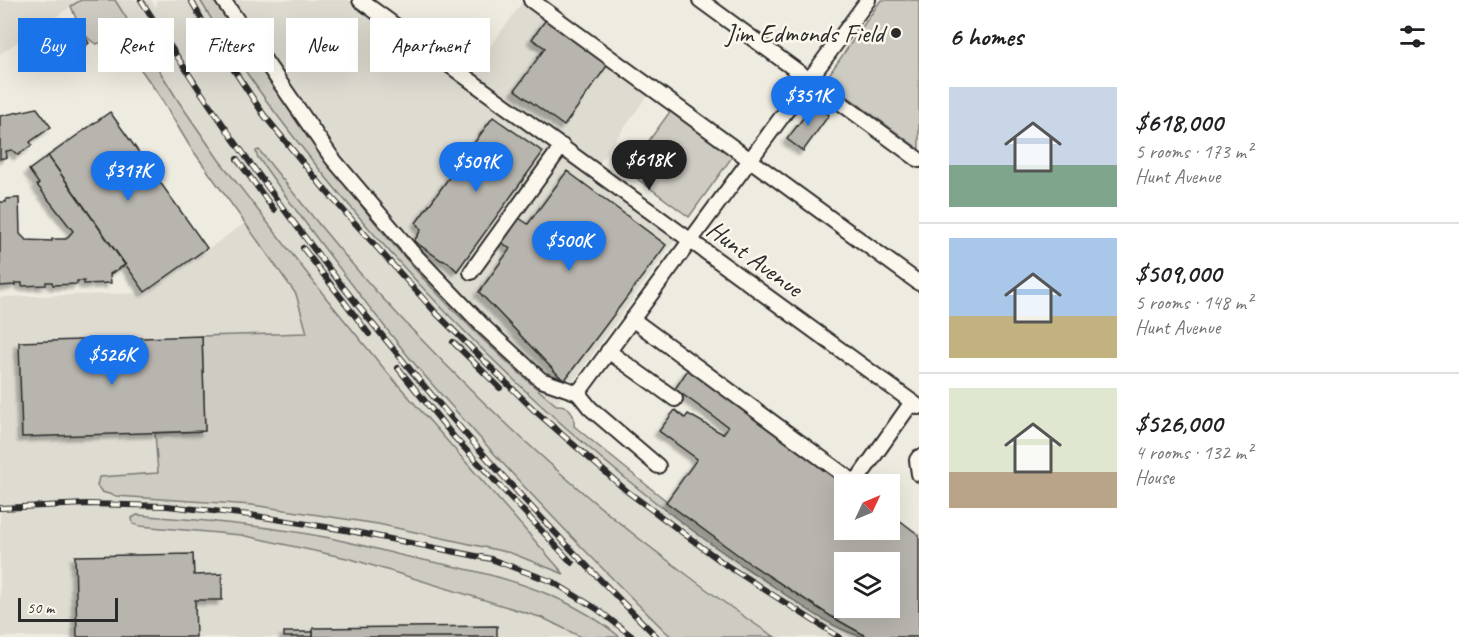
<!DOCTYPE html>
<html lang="en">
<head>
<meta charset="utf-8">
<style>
  :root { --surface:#fff; --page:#f6f6f6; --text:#202124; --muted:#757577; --line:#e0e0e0; --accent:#1a73e8 }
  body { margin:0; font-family:Caveat,sans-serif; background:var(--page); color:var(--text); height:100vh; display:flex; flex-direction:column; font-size:22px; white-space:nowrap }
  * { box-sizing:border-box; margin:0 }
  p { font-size:20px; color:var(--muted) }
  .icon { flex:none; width:33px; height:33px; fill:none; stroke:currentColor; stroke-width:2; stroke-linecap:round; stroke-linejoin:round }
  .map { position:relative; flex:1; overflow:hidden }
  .side { display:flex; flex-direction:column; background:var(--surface); width:540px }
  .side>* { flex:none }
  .top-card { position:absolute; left:18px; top:18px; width:570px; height:54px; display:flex; gap:12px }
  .needle { width:39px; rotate:46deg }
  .buttons { position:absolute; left:834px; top:474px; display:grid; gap:12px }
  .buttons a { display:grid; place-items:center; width:66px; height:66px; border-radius:0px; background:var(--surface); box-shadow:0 6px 24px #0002; font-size:30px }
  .scale { position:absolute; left:18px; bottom:15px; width:100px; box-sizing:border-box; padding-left:6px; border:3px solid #2b2b2b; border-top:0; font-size:16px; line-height:21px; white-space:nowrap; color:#2b2b2b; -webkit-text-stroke:4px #fbf7ec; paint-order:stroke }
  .price { position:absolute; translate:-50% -51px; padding:0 14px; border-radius:21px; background:var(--accent); color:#fff; font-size:20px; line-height:39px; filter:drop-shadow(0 2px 3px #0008) }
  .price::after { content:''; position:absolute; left:50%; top:36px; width:18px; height:14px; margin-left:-9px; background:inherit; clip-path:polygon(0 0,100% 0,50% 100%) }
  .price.on { background:#222; color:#fff }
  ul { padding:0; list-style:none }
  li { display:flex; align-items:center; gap:18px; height:150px; padding:0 30px }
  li+li { border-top:2px solid var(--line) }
  li span { display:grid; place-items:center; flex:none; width:168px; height:120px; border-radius:0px; color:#555 }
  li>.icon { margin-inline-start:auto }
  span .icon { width:72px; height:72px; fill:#fffc; stroke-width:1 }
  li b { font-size:26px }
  h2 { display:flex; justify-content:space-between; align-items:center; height:72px; padding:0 30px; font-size:26px }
  .pill { padding:0 21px; border-radius:0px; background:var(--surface); box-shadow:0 6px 24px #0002; font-size:21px; line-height:54px }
  .pill.on { background:var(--accent); color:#fff }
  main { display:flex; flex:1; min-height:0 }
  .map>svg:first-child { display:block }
  .built { fill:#dedbd1 }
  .green { fill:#cecbc2; stroke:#7c7b76; stroke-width:1.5 }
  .building { fill:#b8b5ae; stroke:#2b2b2b; stroke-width:1.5; fill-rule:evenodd; filter:url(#shadow) }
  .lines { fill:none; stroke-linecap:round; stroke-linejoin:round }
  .minor-casing { stroke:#2b2b2b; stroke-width:18 }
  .minor { stroke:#fbf7ec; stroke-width:14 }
  .rail-casing { stroke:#2b2b2b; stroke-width:6 }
  .rail { stroke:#fbf7ec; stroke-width:4; stroke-dasharray:11; stroke-linecap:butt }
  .poi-dot { fill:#2b2b2b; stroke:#fbf7ec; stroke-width:2 }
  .labels { text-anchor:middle; stroke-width:5; stroke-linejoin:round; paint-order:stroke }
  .poi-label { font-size:26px; fill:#2b2b2b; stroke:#fbf7ec; text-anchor:end }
  .street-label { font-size:26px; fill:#2b2b2b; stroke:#fbf7ec }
</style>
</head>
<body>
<main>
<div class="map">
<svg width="919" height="637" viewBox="0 0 919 637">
  <defs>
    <filter id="shadow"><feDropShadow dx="-4.5" dy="4.5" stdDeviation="1.5" flood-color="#0004"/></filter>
  </defs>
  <rect width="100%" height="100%" fill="#eeebe0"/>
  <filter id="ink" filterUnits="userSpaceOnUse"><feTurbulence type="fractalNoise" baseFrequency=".0167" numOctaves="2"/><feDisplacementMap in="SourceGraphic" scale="12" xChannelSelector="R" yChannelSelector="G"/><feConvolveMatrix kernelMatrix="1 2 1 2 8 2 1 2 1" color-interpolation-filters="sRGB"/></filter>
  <g filter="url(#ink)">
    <g class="built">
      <path d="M 0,0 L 81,0 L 0,54 Z"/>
      <path d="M 115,0 L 151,0 L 156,8 L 157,0 L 200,0 L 225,42 L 332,186 L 453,321 L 538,402 L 707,541 L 804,607 L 856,637 L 775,637 L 723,602 L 640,541 L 533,450 L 457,377 L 373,289 L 323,229 L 334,263 L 370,306 L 592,559 L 672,637 L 620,637 L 574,607 L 541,590 L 495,575 L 321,536 L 243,524 L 137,515 L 140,526 L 241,535 L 351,559 L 543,618 L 581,637 L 0,637 L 0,297 L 146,293 L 245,223 L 296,294 L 307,333 L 455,509 L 97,486 L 102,492 L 117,496 L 252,505 L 378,524 L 511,553 L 563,573 L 386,371 L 327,299 L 219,160 L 179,102 Z"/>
      <path d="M 214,0 L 348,0 L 463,84 L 524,0 L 526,0 L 649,93 L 590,176 L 675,240 L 556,405 L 508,365 L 451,309 L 368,214 L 299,122 Z"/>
    </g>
    <g class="green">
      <path d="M 81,0 L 115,0 L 179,102 L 219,160 L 327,299 L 386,371 L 564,574 L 511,553 L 378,524 L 252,505 L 116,496 L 102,492 L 97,486 L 99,477 L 158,473 L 155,433 L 205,431 L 202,336 L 307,333 L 296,294 L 189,145 L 159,95 L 122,43 L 109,39 L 97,44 C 83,39 76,19 71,6 Z"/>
      <path d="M 200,0 L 214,0 C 264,72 312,146 368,214 C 424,284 487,347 556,405 C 569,404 575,413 574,426 C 668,504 760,577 868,637 C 843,637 792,599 770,584 C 622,488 490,366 373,233 C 310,161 249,84 200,0 Z"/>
      <path d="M 881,0 L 919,0 L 919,149 L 828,82 L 826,79 Z"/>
      <path d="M 674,106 L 735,153 L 689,217 L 627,171 Z"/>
      <path d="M 259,150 C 297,197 334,245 375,290 C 470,394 572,491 686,574 C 715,596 744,618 775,637 L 672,637 L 666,632 C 597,564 529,494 465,421 C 446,400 426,378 408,356 C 356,291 305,224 257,156 L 256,151 Z"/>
      <path d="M 137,515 C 198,520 259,525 319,536 C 348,541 376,549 404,556 C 481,572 557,585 620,637 L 581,637 L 543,618 L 351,559 L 241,535 L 140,526 L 133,524 L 132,518 Z"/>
    </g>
    <g class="building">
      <path d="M 547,18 L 609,63 L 564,126 L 515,90 L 545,48 L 532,39 Z"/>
      <path d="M 81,30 L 89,43 L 84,47 L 75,34 Z"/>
      <path d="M 72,43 L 79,53 L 73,57 L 66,46 Z"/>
      <path d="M 814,104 L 829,115 L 803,151 L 787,139 Z"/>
      <path d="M 37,108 L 51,127 L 30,142 L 32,145 L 18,155 L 12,150 L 6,151 L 7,157 L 0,159 L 0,116 Z"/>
      <path d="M 110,112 L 207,248 L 145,292 L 48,156 Z"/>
      <path d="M 493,117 L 543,152 L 457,271 L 448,262 L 441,260 L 414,241 L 421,230 L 416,223 Z"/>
      <path d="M 48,156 L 125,265 L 110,274 L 111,283 L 84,284 L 84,281 L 77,281 L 77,284 L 53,285 L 52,282 L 46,282 L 46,285 L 22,286 L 22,283 L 15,283 L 15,285 L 0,286 L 0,202 L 6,202 L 6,199 L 19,198 L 20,234 L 26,240 L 52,241 L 52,239 L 66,239 L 73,231 L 37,185 L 39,184 L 29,170 Z"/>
      <path d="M 567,171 L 666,245 L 564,381 L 479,292 L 510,249 L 499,240 L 516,216 L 528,224 Z"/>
      <path d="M 202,336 L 205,431 L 22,437 L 19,342 Z"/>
      <path d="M 689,368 L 852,484 L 844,484 L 844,530 L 890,530 L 890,513 L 919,535 L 919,637 L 868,637 L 832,617 L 749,563 L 666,502 L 697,459 L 659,431 L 675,410 L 685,418 L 688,414 L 723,434 L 728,427 L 675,389 ZM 844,562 L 890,562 L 890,608 L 844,608 Z"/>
      <path d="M 193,554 L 194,575 L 222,574 L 222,600 L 195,600 L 196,637 L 77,637 L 75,556 Z"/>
      <path d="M 497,626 L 497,637 L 313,637 L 313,628 Z"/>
      <rect x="284" y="632" width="29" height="5"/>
    </g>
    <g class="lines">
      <g class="minor-casing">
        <g id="minor">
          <path d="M 223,0 L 332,158 L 411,251 L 485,328 L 541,380 L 578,393 L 590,408 L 658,466"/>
          <path d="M 360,0 L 919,407"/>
          <path d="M 531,0 L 919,283"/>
          <path d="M 700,0 L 919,160"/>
          <path d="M 471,272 L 562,146"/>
          <path d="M 632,319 L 855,483 L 912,402"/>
          <path d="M 608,351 L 675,399"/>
          <path d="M 578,393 L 868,0"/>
          <path d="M 919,457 L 917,460 L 919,474"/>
        </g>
      </g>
      <use href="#minor" class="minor"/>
      <g class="rail-casing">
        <g id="rail">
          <path d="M 141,0 C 286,232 463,445 657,637"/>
          <path d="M 191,0 L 211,36 L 264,115 L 326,191 L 437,314 L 534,410 L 628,492 L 726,565 L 839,637"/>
          <path d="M 237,159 L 274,210"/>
          <path d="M 303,248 L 369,334"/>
          <path d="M 453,342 L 500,388"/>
          <path d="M 398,368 L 454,437 L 572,563"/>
          <path d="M 0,508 L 87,504 L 167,506 L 250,515 L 345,530 L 491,559 L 553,582 L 597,609 L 633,637"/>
        </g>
      </g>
      <use href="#rail" class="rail"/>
    </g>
  </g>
  <circle class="poi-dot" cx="896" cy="33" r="6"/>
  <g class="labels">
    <g class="poi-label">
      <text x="884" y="42">Jim Edmonds Field</text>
    </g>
    <g class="street-label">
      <text transform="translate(755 258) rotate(36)" y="9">Hunt Avenue</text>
    </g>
  </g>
</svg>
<div class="buttons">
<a><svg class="needle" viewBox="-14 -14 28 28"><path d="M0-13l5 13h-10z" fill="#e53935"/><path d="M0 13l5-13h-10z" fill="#757577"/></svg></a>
<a><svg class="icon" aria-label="layers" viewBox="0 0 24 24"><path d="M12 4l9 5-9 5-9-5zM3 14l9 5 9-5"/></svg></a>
</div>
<div class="scale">50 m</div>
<b class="price" style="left:808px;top:127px">$351K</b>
<b class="price on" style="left:649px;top:191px">$618K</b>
<b class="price" style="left:476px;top:193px">$509K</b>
<b class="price" style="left:128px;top:202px">$317K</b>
<b class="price" style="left:569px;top:272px">$500K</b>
<b class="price" style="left:112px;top:386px">$526K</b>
<div class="top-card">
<a class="pill on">Buy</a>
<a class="pill">Rent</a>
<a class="pill">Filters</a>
<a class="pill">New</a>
<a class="pill">Apartment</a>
</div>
</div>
<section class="side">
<h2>6 homes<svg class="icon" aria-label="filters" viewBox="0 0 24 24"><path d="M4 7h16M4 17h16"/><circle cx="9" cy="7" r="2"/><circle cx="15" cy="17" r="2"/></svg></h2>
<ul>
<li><span style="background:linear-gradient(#c9d6e8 65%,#7fa58c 0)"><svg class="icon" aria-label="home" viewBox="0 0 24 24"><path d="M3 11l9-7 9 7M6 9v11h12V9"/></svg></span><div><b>$618,000</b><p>5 rooms · 173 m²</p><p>Hunt Avenue</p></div></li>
<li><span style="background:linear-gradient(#a9c7e8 65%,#c2b280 0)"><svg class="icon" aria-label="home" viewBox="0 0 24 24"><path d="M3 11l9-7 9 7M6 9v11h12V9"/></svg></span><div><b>$509,000</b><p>5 rooms · 148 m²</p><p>Hunt Avenue</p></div></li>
<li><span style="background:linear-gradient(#dfe7d0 70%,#b9a48a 0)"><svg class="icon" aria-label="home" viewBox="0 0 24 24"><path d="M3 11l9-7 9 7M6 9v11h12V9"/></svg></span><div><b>$526,000</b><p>4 rooms · 132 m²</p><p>House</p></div></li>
</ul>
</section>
</main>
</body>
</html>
